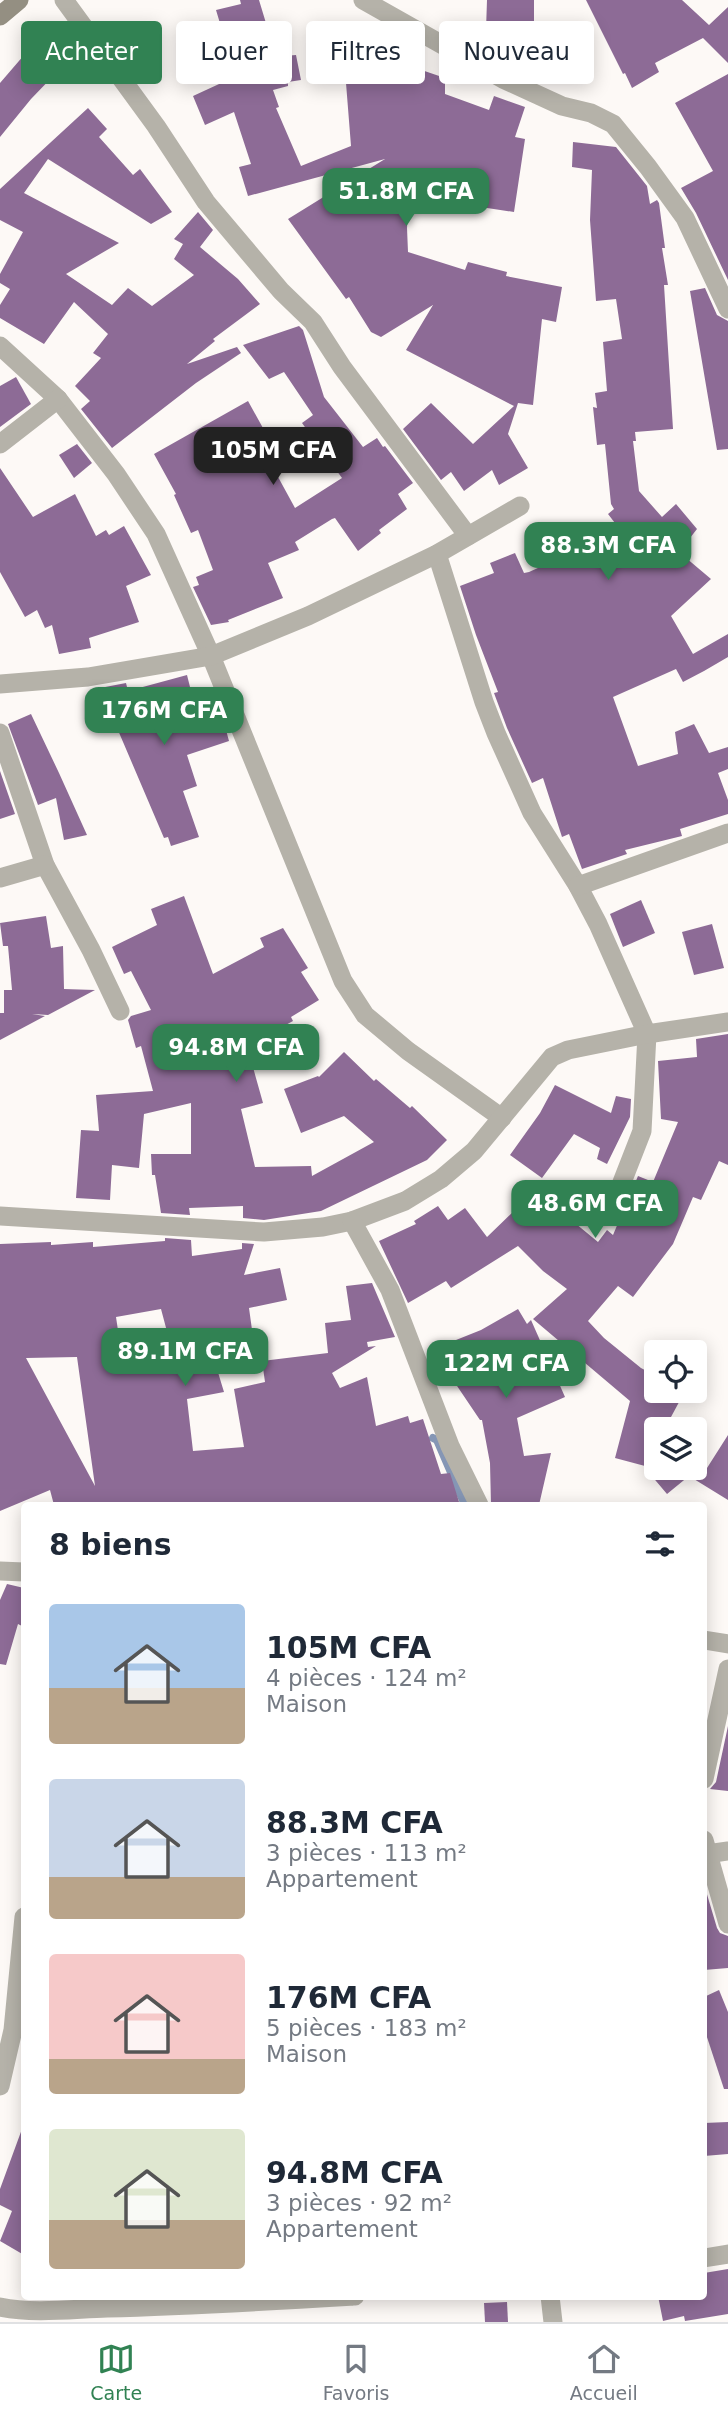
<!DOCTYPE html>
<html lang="fr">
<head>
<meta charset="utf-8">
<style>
  :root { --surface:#fff; --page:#f2f2f3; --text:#1f2937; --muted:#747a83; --line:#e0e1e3; --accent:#318253 }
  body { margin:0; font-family:"DejaVu Sans",sans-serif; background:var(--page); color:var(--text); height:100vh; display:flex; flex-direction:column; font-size:26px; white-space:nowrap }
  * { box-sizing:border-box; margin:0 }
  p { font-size:23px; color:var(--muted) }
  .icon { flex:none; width:38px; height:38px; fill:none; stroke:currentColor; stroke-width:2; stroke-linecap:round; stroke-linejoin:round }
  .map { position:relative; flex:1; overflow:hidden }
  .drawer { position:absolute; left:21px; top:1502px; width:686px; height:798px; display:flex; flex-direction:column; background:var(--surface); border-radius:7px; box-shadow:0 4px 18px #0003 }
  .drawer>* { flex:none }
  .hud { position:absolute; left:21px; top:21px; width:686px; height:63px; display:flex; gap:14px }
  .tools { position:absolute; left:644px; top:1340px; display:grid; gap:14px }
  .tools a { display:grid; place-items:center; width:63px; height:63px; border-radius:7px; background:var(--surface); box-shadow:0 4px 18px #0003; font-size:35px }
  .price { position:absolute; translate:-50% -60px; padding:0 16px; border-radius:14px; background:var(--accent); color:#fff; font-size:23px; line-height:46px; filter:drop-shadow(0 2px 4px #0008) }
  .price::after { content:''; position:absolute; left:50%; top:42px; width:21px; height:16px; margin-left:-10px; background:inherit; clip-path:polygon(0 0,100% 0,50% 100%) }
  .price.on { background:#222; color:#fff }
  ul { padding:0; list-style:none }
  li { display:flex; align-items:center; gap:21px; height:175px; padding:0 28px }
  li span { display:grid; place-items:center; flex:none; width:196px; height:140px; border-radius:7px; color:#555 }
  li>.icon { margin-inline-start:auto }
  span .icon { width:84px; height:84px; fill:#fffc; stroke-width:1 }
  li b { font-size:30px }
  h2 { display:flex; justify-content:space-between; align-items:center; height:84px; padding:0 28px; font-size:30px }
  .pill { padding:0 24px; border-radius:7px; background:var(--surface); box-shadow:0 4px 18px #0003; font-size:24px; line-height:63px }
  .pill.on { background:var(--accent); color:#fff }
  .menu { display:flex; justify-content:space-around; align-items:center; height:98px; border-top:2px solid var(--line); background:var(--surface); font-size:19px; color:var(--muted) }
  .menu a { display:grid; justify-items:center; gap:4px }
  .menu .on { color:var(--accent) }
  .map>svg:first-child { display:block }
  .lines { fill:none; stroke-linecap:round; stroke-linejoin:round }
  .stream { stroke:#8596b5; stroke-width:8 }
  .building { fill:#8d6b96; fill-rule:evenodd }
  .minor { stroke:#b5b2a9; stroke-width:19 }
  .secondary { stroke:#948f82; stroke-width:19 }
</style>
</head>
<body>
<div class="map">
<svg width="728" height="2322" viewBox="0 0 728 2322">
  <rect width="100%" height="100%" fill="#fdf9f6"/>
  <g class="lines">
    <path class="stream" d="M 433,1438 L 437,1440 L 465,1505"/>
  </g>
  <g class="building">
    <path d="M 240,0 L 259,0 L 275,53 L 282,51 L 283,56 L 296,55 L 301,80 L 288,82 L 288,86 L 273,90 L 279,107 L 276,108 L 301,166 L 351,146 L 346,83 L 368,80 L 366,51 L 445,78 L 445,94 L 489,110 L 494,96 L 525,107 L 515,137 L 525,139 L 514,212 L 409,196 L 407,228 L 408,252 L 465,270 L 468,262 L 507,272 L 506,276 L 562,287 L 556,322 L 542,319 L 533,405 L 518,403 L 508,434 L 528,468 L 499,485 L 492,470 L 464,491 L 451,472 L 441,480 L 403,429 L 431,403 L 473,444 L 514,406 L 406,350 L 433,305 L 381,337 L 371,332 L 349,297 L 346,299 L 288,219 L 385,159 L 248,196 L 239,167 L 251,164 L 234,112 L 205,125 L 193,96 L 258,66 L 246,23 L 222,30 L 216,10 L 241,4 Z"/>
    <path d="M 487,0 L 534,0 L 534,29 L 550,29 L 561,50 L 499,52 L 500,29 L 486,30 Z"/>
    <path d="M 586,0 L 682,0 L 709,25 L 728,7 L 728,63 L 703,38 L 655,63 L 659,72 L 632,88 L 625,73 L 623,74 Z"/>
    <path d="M 54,27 L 82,53 L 63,77 L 57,72 L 31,99 L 0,137 L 0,83 L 31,47 L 33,48 Z"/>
    <path d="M 728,74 L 728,280 L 696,213 L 681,188 L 713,171 L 675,103 Z"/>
    <path d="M 88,108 L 107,129 L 99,137 L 133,175 L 140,169 L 172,212 L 151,224 L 48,159 L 24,193 L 119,243 L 66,274 L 112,305 L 128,288 L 152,306 L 194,275 L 174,259 L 183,244 L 174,239 L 198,212 L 213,230 L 200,247 L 238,279 L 260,304 L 213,339 L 215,341 L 187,364 L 237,347 L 241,353 L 196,383 L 112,448 L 81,409 L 90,401 L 75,386 L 101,358 L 93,353 L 108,334 L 74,302 L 44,344 L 0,318 L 0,305 L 10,289 L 0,283 L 0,274 L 23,232 L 0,220 L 0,189 Z"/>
    <path d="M 573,142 L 616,147 L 647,186 L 650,204 L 657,200 L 659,203 L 665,248 L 662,248 L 668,285 L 664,285 L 673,429 L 635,432 L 636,441 L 633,441 L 639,491 L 662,517 L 676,504 L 697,529 L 679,552 L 711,579 L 671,616 L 693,654 L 728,634 L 728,657 L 704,671 L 683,682 L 676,669 L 613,697 L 638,766 L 678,754 L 675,732 L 694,724 L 709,753 L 728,747 L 728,769 L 718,773 L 728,800 L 728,814 L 680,829 L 682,836 L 625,850 L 627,854 L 582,869 L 569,834 L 562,837 L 543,778 L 532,783 L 507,728 L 494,693 L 498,692 L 476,635 L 460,586 L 494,573 L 490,563 L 515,553 L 524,573 L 529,572 L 582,548 L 580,542 L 618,527 L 608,514 L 614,509 L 611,504 L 605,444 L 597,445 L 593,407 L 597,408 L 595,393 L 607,391 L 603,342 L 622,339 L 616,299 L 596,301 L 590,220 L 592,170 L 572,167 Z"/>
    <path d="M 705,288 L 717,315 L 728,321 L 728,449 L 717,450 L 690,291 Z"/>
    <path d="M 299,326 L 303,330 L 324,397 L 363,447 L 377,438 L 383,447 L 385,446 L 413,483 L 398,494 L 407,509 L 379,530 L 381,533 L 358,551 L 335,518 L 332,519 L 295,542 L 299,550 L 268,563 L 283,598 L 228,620 L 229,622 L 211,625 L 193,587 L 199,585 L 196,577 L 213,570 L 198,530 L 191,533 L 174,495 L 176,494 L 154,454 L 248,401 L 269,439 L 260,444 L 295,508 L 342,478 L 302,423 L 313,415 L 284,372 L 269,379 L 243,345 Z"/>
    <path d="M 16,377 L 31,404 L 0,427 L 0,386 Z"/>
    <path d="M 77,444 L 92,463 L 74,478 L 59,455 Z"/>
    <path d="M 0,468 L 33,517 L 75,494 L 96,536 L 106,530 L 109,535 L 124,526 L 151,575 L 126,586 L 139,622 L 89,638 L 91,648 L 59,654 L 52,625 L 45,628 L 37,610 L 25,617 L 0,572 Z"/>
    <path d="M 187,675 L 200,727 L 223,719 L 229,741 L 187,755 L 197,786 L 183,791 L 199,837 L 171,846 L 168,837 L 164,838 L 100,688 L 126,683 L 128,691 Z"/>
    <path d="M 31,714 L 59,773 L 87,835 L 64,840 L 56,798 L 38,805 L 8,724 Z"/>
    <path d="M 0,771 L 15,814 L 0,819 Z"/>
    <path d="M 184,896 L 213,974 L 264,947 L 260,938 L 283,928 L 308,968 L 301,972 L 319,1000 L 291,1017 L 293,1021 L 247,1046 L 263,1103 L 241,1109 L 255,1167 L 311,1166 L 312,1176 L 374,1142 L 344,1116 L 301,1133 L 284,1089 L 318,1076 L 319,1077 L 344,1052 L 374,1081 L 376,1079 L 410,1108 L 412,1106 L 447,1140 L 427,1160 L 321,1211 L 264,1220 L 243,1218 L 243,1206 L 189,1208 L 190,1215 L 161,1213 L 155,1175 L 152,1175 L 151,1154 L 191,1154 L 191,1103 L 144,1114 L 139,1168 L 112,1165 L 110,1200 L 76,1198 L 81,1130 L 99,1131 L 96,1095 L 153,1091 L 141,1046 L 136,1048 L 128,1020 L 131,1016 L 151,1010 L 131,971 L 124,974 L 112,947 L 157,925 L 151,909 Z"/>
    <path d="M 641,900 L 655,933 L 623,947 L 610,914 Z"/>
    <path d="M 46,916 L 51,948 L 63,946 L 64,989 L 95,990 L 48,1015 L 32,1014 L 45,1016 L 0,1040 L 0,1013 L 4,1013 L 4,990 L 12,990 L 8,946 L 3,946 L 0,923 Z"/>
    <path d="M 712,924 L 724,968 L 694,975 L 682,932 Z"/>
    <path d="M 728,1034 L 728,1165 L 719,1161 L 701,1200 L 693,1197 L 673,1244 L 633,1297 L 618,1286 L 588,1321 L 604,1338 L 641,1368 L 656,1376 L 656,1391 L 685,1391 L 664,1430 L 656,1430 L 656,1444 L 645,1466 L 615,1458 L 630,1401 L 533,1319 L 567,1289 L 543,1271 L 518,1246 L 451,1288 L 446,1281 L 408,1303 L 379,1241 L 416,1224 L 414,1221 L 438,1206 L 448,1220 L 465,1208 L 487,1237 L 515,1210 L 518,1213 L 542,1183 L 571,1205 L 564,1214 L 598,1242 L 607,1230 L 613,1235 L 638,1176 L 653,1182 L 678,1122 L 661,1119 L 658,1061 L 697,1057 L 696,1039 Z"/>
    <path d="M 555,1085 L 611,1113 L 616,1096 L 631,1099 L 630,1117 L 607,1164 L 597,1159 L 600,1148 L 574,1134 L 542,1178 L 510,1155 L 540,1113 Z"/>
    <path d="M 165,1238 L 191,1240 L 192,1256 L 242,1249 L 242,1243 L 254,1244 L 244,1275 L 280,1268 L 287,1300 L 249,1308 L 253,1337 L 209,1343 L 224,1392 L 187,1399 L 193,1451 L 244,1447 L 234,1389 L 265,1382 L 262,1361 L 328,1353 L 325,1323 L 351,1320 L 346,1286 L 372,1283 L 395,1337 L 367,1342 L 368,1347 L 376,1346 L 332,1373 L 340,1388 L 367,1377 L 376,1426 L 408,1416 L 410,1423 L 423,1419 L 441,1474 L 450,1473 L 460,1505 L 54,1505 L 50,1490 L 0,1511 L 0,1244 L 51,1242 L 51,1245 L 93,1242 L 93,1247 L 165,1241 ZM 161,1309 L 173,1354 L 123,1364 L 116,1317 ZM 77,1357 L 95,1486 L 26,1358 Z"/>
    <path d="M 518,1309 L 527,1324 L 531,1320 L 565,1397 L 517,1418 L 524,1456 L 551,1453 L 539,1505 L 491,1505 L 490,1463 L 482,1420 L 480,1420 L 453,1380 L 441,1346 L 481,1330 Z"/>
    <path d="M 728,1435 L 728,1500 L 689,1476 L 667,1494 L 645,1468 L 707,1468 Z"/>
    <path d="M 7,1584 L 24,1588 L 24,1627 L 18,1624 L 6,1665 L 0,1664 L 0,1600 Z"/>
    <path d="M 728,1726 L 728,1791 L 710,1789 L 716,1782 Z"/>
    <path d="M 704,1891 L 706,1891 L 717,1928 L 720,1933 L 728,1936 L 728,1968 L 704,1970 Z"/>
    <path d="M 719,1990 L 728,2012 L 728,2089 L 724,2089 L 704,2028 L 704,1997 Z"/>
    <path d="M 728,2122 L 728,2154 L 704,2156 L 704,2123 Z"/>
    <path d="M 22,2129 L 24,2129 L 24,2255 L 0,2241 L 12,2211 L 0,2205 L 0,2189 Z"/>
    <path d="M 728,2269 L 728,2314 L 685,2321 L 684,2316 L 663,2321 L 658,2296 L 704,2296 L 704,2273 Z"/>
    <path d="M 507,2302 L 508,2322 L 485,2322 L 484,2303 Z"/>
  </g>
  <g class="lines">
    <g class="minor">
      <path d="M 64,0 L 156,126 L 206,202 L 281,291 L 313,322 L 342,367 L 468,536"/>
      <path d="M 363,0 L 503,79 L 562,106 L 591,113 L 613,124 L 648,167 L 685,218 L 728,309"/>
      <path d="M 0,346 L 58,399 L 116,474 L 156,534 L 211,656 L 343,981 L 365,1015 L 408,1051 L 502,1118"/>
      <path d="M 0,444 L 58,399"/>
      <path d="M 437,554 L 484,702 L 496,733 L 532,813 L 578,886 L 598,924 L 647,1034 L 642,1131 L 610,1213"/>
      <path d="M 0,684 L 88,677 L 211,656 L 308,616 L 437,554 L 520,506"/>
      <path d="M 0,733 L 45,865 L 91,950 L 120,1011"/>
      <path d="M 0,878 L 45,865"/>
      <path d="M 578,886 L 728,833"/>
      <path d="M 0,1216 L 264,1232 L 323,1227 L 352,1221 L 405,1201 L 441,1179 L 474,1151 L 552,1057 L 568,1050 L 647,1034 L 728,1022"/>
      <path d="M 352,1221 L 390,1290 L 450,1446 L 479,1505"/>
      <path d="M 0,1571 L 24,1572"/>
      <path d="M 704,1640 L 728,1644"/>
      <path d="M 704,1779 L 728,1669"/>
      <path d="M 704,1840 L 728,1924"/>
      <path d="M 707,1854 L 728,1851"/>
      <path d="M 0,2086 L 13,2030 L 24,1917"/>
      <path d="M 704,2258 L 728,2254"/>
      <path d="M 550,2296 L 553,2322"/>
      <path d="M 0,2307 C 34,2314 72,2309 107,2308 C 190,2306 272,2301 355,2296"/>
    </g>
    <path class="secondary" d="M 0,16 L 19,0"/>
  </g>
</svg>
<div class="tools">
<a><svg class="icon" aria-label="locate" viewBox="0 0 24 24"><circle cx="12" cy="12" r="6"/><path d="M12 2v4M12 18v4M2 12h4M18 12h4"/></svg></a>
<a><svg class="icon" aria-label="layers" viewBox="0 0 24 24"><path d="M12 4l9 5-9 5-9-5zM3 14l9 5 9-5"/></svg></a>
</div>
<b class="price" style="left:406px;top:228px">51.8M CFA</b>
<b class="price on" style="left:273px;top:487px">105M CFA</b>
<b class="price" style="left:608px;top:582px">88.3M CFA</b>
<b class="price" style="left:164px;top:747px">176M CFA</b>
<b class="price" style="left:236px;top:1084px">94.8M CFA</b>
<b class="price" style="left:595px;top:1240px">48.6M CFA</b>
<b class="price" style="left:185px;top:1388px">89.1M CFA</b>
<b class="price" style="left:506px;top:1400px">122M CFA</b>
<div class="hud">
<a class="pill on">Acheter</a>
<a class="pill">Louer</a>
<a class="pill">Filtres</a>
<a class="pill">Nouveau</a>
</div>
<section class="drawer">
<h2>8 biens<svg class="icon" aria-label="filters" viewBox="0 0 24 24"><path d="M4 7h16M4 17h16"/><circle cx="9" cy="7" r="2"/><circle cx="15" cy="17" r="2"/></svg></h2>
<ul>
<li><span style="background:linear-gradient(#a9c7e8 60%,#b9a48a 0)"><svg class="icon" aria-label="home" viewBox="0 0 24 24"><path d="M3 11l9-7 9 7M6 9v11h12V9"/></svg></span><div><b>105M CFA</b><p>4 pièces · 124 m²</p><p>Maison</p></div></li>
<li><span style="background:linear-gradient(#c9d6e8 70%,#b9a48a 0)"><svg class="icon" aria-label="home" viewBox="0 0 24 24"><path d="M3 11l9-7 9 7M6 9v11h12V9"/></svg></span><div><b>88.3M CFA</b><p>3 pièces · 113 m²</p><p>Appartement</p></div></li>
<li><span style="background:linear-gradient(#f6c9c9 75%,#b9a48a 0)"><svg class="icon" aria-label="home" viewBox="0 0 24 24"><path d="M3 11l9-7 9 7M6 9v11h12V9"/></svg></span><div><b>176M CFA</b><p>5 pièces · 183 m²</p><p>Maison</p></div></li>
<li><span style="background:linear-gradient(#dfe7d0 65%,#b9a48a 0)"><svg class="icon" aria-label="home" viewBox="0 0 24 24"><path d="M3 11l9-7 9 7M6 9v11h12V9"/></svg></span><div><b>94.8M CFA</b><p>3 pièces · 92 m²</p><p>Appartement</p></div></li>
</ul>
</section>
</div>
<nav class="menu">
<a class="on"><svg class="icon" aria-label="map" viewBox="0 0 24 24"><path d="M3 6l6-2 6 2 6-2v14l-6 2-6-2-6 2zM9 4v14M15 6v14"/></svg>Carte</a>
<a><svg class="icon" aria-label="saved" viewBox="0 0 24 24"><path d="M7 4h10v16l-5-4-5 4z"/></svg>Favoris</a>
<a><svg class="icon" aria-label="home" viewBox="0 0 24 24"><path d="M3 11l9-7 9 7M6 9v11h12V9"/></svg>Accueil</a>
</nav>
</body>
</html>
